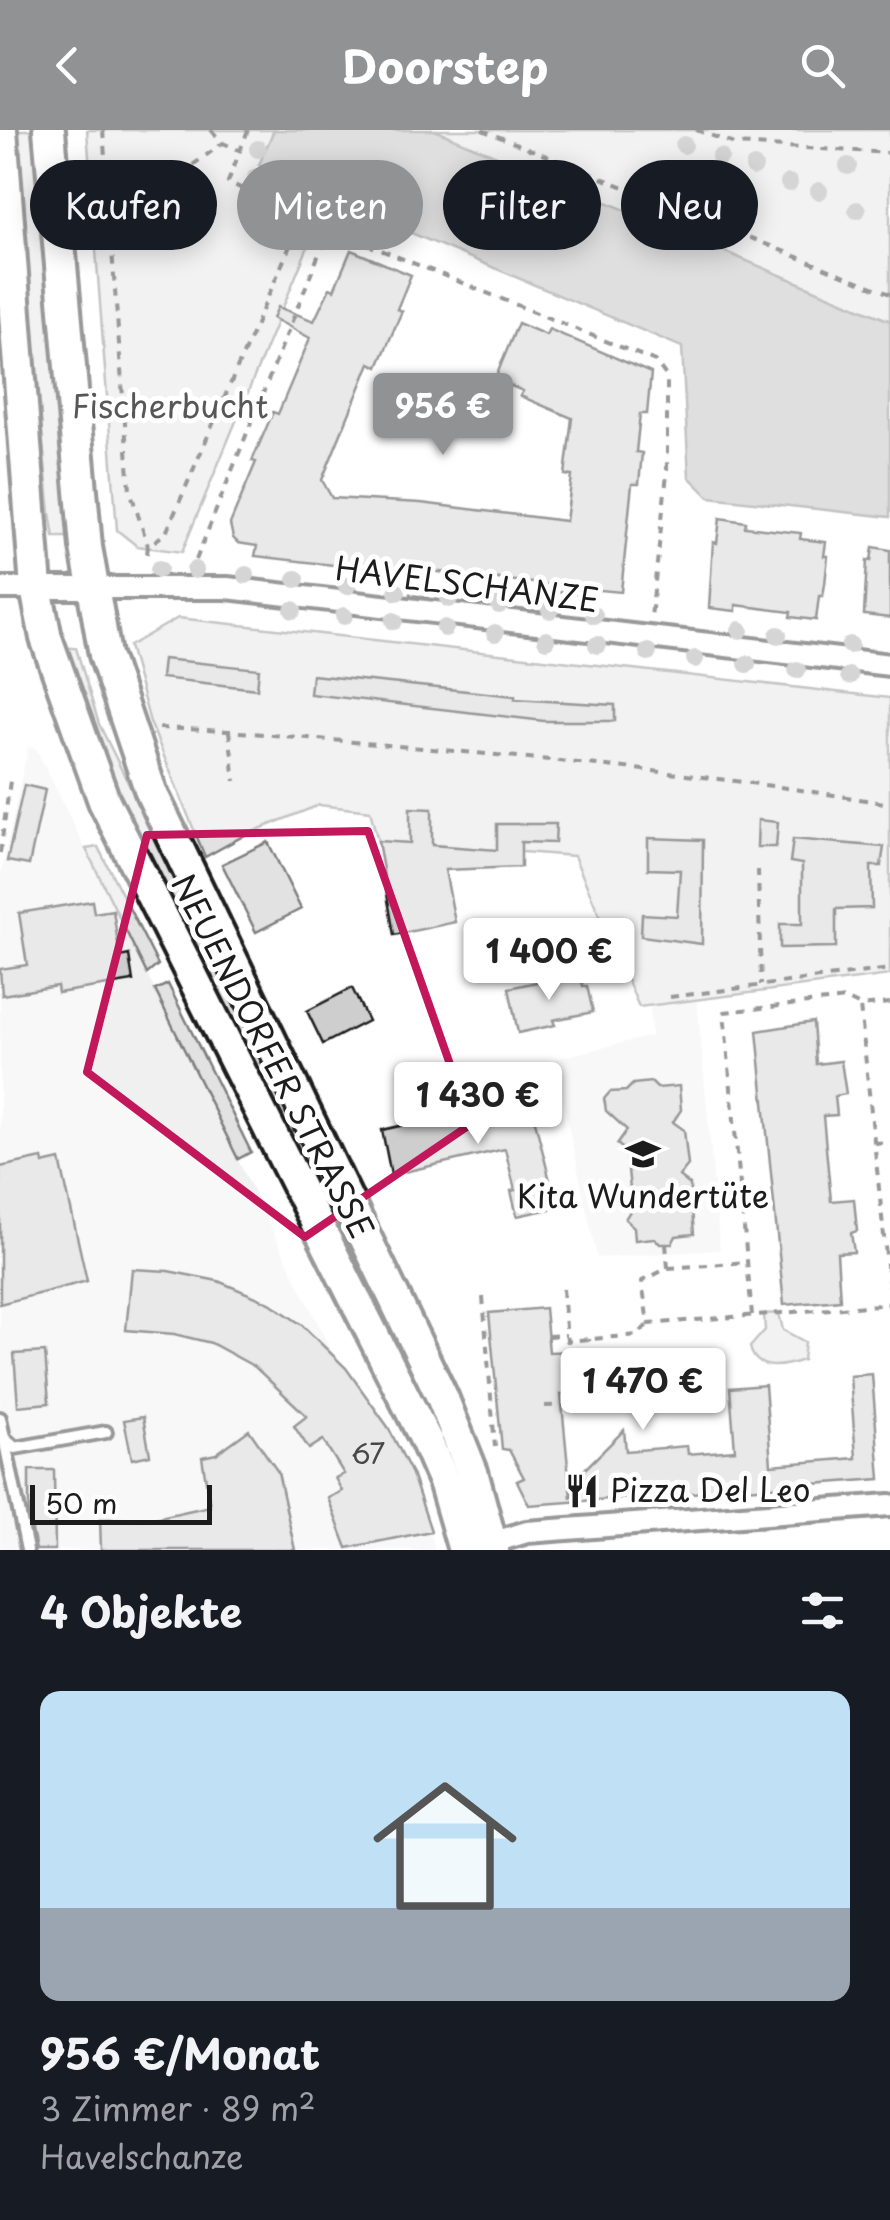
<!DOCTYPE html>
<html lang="de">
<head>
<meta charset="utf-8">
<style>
  :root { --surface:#171b24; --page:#242831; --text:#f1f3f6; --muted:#9ea1a6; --accent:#919294 }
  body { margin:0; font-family:"Playpen Sans",sans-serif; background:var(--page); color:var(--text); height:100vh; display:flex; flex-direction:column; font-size:38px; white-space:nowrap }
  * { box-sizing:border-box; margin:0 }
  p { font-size:32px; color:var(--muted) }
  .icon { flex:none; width:55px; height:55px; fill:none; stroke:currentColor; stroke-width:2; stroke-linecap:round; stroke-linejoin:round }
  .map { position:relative; height:1420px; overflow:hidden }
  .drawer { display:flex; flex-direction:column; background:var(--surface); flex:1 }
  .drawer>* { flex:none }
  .banner { position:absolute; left:30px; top:30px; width:830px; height:90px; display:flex; gap:20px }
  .scale { position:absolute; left:30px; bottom:25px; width:182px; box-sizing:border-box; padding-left:10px; border:5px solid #1c1c1c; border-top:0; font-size:28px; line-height:35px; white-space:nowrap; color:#1c1c1c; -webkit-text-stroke:8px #fff; paint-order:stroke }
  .price { position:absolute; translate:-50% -85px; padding:0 22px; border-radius:10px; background:#fff; color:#222; font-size:32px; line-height:65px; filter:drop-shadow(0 2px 5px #0008) }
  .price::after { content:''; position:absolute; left:50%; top:60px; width:30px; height:22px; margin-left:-15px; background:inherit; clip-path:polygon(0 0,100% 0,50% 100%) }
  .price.active { background:var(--accent); color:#fff }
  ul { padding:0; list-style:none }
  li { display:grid; align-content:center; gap:20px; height:530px; padding:0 40px }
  li span { display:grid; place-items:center; height:310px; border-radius:20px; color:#555 }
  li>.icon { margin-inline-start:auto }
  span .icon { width:180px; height:180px; fill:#fffc; stroke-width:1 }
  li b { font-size:42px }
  h2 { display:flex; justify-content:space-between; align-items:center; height:120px; padding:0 40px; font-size:42px }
  .pill { padding:0 35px; border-radius:45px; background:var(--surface); box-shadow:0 5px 25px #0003; font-size:35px; line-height:90px }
  .pill.active { background:var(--accent); color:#fff }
  header { display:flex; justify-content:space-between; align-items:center; height:130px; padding:0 40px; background:var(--accent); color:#fff; font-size:45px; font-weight:700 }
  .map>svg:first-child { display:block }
  .built { fill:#f0f0f0 }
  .green { fill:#e2e2e2; stroke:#7f7f7f; stroke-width:2.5 }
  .water { fill:#b8b8b8; stroke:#7a7a7a; stroke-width:2.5 }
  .building { fill:#cecece; stroke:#1c1c1c; stroke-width:2.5 }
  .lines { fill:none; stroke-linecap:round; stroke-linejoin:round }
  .lane-casing { stroke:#1c1c1c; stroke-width:18 }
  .street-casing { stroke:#1c1c1c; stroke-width:28 }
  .secondary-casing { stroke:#1c1c1c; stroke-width:38 }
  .path { stroke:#1c1c1c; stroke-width:4; stroke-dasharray:8 8; stroke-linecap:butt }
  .lane { stroke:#fff; stroke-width:10 }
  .street { stroke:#fff; stroke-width:20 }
  .secondary { stroke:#fff; stroke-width:30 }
  .tree { fill:#a3a3a3 }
  .marked { fill:none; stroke:#c2185b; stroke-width:8; stroke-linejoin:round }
  .labels { text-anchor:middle; stroke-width:10; stroke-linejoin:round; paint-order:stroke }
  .number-label { font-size:28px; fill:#484848 }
  .park-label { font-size:32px; fill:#575757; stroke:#fff }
  .street-label { font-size:32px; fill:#1c1c1c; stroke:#fff }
  .poi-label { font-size:32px; fill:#1c1c1c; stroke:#fff }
</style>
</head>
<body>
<header><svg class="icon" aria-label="back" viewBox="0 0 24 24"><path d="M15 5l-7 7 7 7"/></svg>Doorstep<svg class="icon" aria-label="search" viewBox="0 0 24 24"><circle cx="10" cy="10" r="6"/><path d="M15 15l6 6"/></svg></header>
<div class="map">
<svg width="890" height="1420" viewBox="0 0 890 1420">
  <rect width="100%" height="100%" fill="#fff"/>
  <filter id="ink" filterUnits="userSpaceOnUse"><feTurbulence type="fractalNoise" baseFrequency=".01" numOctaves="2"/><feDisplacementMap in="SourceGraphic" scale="20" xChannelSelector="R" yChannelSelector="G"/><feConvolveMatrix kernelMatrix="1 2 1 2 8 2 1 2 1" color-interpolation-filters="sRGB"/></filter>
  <g filter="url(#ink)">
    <g class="built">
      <path d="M 28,617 L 36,618 L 334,1226 L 367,1265 L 406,1329 L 420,1363 L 435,1420 L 0,1420 L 0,747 Z"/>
      <path d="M 697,869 L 720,1120 L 597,1128 L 554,929 L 651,906 L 650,875 Z"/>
    </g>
    <g class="green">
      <path d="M 11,0 L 38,0 L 68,407 L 54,407 L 50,383 Z"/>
      <path d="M 87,0 L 274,0 L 259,35 L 328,68 L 182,422 L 137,416 L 117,400 Z"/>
      <path d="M 434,0 L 890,0 L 890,191 Z"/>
      <path d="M 178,488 L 890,568 L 890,845 L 639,877 L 574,726 L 378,711 L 370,681 L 319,675 L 247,704 L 205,727 L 150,592 L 129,516 Z"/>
      <path d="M 62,518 L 76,518 L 99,594 L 298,996 L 287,1005 L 121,676 Z"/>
      <path d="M 268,712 L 301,779 L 256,802 L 222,734 Z"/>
      <path d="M 98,717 L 158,835 L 147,844 L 86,719 Z"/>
      <path d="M 168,854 L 251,1022 L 238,1029 L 155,860 Z"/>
      <path d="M 311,1033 L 316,1033 L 463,1343 L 459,1373 L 304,1037 Z"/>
      <path d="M 779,1183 L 783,1200 L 805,1212 L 803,1230 C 783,1237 756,1243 750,1217 L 765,1200 L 764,1184 Z"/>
    </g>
    <path class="water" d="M 274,0 L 434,0 L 890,191 L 890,387 L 709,367 L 689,347 L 682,217 L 328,68 L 259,35 Z"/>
    <g class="building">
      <path d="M 351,120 L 411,145 L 397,179 L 402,181 L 378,237 L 370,233 L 322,350 L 332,368 L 421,373 L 566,391 L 572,346 L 565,345 L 572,288 L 520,266 L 523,261 L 495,249 L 518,193 L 546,205 L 549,199 L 651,243 L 647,284 L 640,284 L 636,322 L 642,323 L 639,354 L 632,354 L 621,462 L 579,458 L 579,464 L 550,460 L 550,455 L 430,441 L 427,467 L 410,465 L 412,444 L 255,426 L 257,416 L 238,413 L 233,408 L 230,394 L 256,332 L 252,331 L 273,282 L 278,284 L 310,208 L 273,188 L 278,177 L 314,191 L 330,158 L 334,160 Z"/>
      <path d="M 720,388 L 746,392 L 745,397 L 801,403 L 800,409 L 826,412 L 824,426 L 828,426 L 825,454 L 823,466 L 819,466 L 816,490 L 790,487 L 791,482 L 736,475 L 736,481 L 709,478 L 713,412 L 717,413 Z"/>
      <path d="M 873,417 L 890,420 L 890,488 L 864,485 L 867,430 L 871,431 Z"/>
      <path d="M 163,529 L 259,539 L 257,559 L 161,548 Z"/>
      <path d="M 312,545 L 515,566 L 515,569 L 615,575 L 615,591 L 544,591 L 310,564 Z"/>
      <path d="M 24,655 L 45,660 L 29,735 L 7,731 Z"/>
      <path d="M 410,678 L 432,679 L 432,715 L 497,720 L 497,694 L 556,694 L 555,713 L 521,712 L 521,737 L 445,740 L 455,792 L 394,805 L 378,711 L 410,713 Z"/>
      <path d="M 758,690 L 778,692 L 776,717 L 757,717 Z"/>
      <path d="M 648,708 L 703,710 L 702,814 L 641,806 L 642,784 L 677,786 L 680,740 L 648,739 Z"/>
      <path d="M 793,709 L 884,717 L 881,736 L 871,736 L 872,778 L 836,779 L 836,817 L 780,818 L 780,794 L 802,794 L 802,734 L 790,732 Z"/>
      <path d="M 92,771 L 94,783 L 113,780 L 120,827 L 129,825 L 133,851 L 58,863 L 57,856 L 2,865 L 0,839 L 27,835 L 19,783 Z"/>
      <path d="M 581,847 L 583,856 L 587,856 L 593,882 L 553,890 L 555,895 L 518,903 L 509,858 L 555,848 L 556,852 Z"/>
      <path d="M 352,858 L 368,891 L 323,914 L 307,881 Z"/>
      <path d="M 813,892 L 816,934 L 841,931 L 846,964 L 835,966 L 837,985 L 823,986 L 831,1071 L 854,1069 L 857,1101 L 851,1103 L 854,1122 L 837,1123 L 840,1170 L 784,1175 L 757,901 Z"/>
      <path d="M 651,952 L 657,958 L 679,956 L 681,980 L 673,992 L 684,1000 L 688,1035 L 679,1046 L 690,1055 L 694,1104 L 676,1106 L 672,1114 L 660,1114 L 654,1108 L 635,1110 L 634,1097 L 625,1089 L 632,1078 L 626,1021 L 617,1014 L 627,1000 L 606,981 L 605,974 L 604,969 L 610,962 L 626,961 L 633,954 Z"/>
      <path d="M 529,967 L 550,1051 L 543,1052 L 550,1079 L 517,1086 L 511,1061 L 515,1060 L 505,1019 L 391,1045 L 382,1000 Z"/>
      <path d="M 42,1028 L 43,1034 L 60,1030 L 87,1151 L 0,1174 L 0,1037 Z"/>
      <path d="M 132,1139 L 168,1141 L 218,1151 L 270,1173 L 302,1195 L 346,1238 L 388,1297 L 412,1344 L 431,1401 L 347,1418 L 328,1368 L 342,1361 L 335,1348 L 344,1344 L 323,1310 L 309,1319 L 294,1296 L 307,1286 L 255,1237 L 211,1213 L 174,1204 L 126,1200 Z"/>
      <path d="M 545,1178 L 549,1222 L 573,1221 L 574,1241 L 566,1241 L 567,1264 L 561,1264 L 571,1368 L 580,1344 L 624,1300 L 626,1321 L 687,1316 L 688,1324 L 735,1320 L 730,1258 L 765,1255 L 771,1335 L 856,1328 L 850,1246 L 872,1244 L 880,1349 L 529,1375 L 517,1351 L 524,1348 L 509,1320 L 502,1319 L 489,1183 Z"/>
      <path d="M 45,1222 L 49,1273 L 18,1276 L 14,1224 Z"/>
      <path d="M 143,1287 L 150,1325 L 132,1329 L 124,1290 Z"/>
      <path d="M 249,1300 L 278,1342 L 295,1420 L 101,1420 L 100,1389 L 151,1389 L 210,1376 L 202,1327 L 216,1324 Z"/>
      <path d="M 29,1340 L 54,1340 L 55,1420 L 36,1420 L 29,1386 Z"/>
    </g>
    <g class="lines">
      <g class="lane-casing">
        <g id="lane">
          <path d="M 0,1288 L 4,1308 L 15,1318 L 106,1302"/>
          <path d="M 4,1308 L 27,1420"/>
        </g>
      </g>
      <g class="street-casing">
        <g id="street">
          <path d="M 0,458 L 227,458 L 890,535"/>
          <path d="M 484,1420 L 491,1413 L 527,1402 L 890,1375"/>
        </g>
      </g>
      <g class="secondary-casing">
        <g id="secondary">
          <path d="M 1,0 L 36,458 L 46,508 L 104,671 L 426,1310 L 445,1354 L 464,1420"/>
          <path d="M 49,0 L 86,417 L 105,525 L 151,662 L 442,1267 L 472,1342 L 493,1420"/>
        </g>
      </g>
      <g class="path">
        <path d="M 103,0 L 130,360 L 148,416"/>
        <path d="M 211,0 L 223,13 L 239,20"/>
        <path d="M 248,0 L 228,52 L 302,88 L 655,231 L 667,247 L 667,344 L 651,487"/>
        <path d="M 482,0 L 890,164"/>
        <path d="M 696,0 L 735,14 L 890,23"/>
        <path d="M 110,110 L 168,53 L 223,13"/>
        <path d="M 147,424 L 148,416 L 166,403 L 302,88"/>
        <path d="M 196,430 L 329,99"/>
        <path d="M 159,598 L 229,601 C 450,621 671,637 890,674"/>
        <path d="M 229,601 L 235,651"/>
        <path d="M 0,723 L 10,651"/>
        <path d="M 758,740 L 761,855"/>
        <path d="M 670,867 L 890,839"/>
        <path d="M 890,873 L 860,876 L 890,1164"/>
        <path d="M 874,1013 L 890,1012"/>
        <path d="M 666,1114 L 668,1138 L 642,1151 L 648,1194 L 890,1174"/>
        <path d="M 668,1138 L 748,1132"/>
        <path d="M 563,1159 L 567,1211 L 638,1205 L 648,1194"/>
        <path d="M 483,1167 L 495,1317"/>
        <path d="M 752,1185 L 724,882 L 846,869 L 860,876"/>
        <path d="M 548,1206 L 566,1205"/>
        <path d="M 545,1276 L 594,1274 L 589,1209"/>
      </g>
      <use href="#lane" class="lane"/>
      <use href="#street" class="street"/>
      <use href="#secondary" class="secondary"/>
    </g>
    <g class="tree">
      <circle cx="684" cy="15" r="9"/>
      <circle cx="258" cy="19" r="9"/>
      <circle cx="720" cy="27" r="9"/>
      <circle cx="848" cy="36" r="9"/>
      <circle cx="754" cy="37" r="9"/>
      <circle cx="256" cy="47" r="9"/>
      <circle cx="789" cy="53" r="9"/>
      <circle cx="819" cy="61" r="9"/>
      <circle cx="315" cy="75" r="9"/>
      <circle cx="857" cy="80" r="9"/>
      <circle cx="159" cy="439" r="9"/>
      <circle cx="195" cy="440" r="9"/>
      <circle cx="246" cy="445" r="9"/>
      <circle cx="296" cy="449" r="9"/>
      <circle cx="347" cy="456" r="9"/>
      <circle cx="397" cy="462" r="9"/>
      <circle cx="449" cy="469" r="9"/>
      <circle cx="499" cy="475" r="9"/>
      <circle cx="293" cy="480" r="9"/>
      <circle cx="550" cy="480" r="9"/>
      <circle cx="594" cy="485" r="9"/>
      <circle cx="344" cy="486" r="9"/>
      <circle cx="394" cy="491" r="9"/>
      <circle cx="445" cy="498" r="9"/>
      <circle cx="740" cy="500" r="9"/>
      <circle cx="495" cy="503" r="9"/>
      <circle cx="778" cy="505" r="9"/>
      <circle cx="546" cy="510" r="9"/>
      <circle cx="597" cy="515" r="9"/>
      <circle cx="850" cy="515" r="9"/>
      <circle cx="648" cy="522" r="9"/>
      <circle cx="695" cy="529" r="9"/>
      <circle cx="747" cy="534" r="9"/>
      <circle cx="797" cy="540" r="9"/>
      <circle cx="849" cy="546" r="9"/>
    </g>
  </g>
  <path d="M0 0H890V1420H0ZM 368,701 L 471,994 L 305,1107 L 87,942 L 147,705 Z" fill="#fff" fill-opacity=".55" fill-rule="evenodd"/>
  <path class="marked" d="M 368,701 L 471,994 L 305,1107 L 87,942 L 147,705 Z"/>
  <defs>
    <g id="school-bare" transform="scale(2.7)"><path d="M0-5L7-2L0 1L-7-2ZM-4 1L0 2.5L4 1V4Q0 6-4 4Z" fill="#1c1c1c" stroke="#fff" stroke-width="2.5" paint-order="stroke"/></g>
    <g id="restaurant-bare" transform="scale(2.7)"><path d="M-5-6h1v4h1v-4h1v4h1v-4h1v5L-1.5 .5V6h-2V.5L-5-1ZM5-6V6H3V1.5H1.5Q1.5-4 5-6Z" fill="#1c1c1c" stroke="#fff" stroke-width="2.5" paint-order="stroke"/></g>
  </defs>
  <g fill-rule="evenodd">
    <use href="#school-bare" x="643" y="1024"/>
    <use href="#restaurant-bare" x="582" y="1361"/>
  </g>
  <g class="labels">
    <g class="number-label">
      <text x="368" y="1334">67</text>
    </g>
    <g class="park-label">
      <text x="170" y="288">Fischerbucht</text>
    </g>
    <g class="street-label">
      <text transform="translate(467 455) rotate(7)" y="11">HAVELSCHANZE</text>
      <text transform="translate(272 927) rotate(63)" y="11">NEUENDORFER STRASSE</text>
    </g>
    <g class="poi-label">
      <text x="643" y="1078">Kita Wundertüte</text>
      <text x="610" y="1372" text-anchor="start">Pizza Del Leo</text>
    </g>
  </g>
</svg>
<div class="scale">50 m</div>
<b class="price active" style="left:443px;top:328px">956 €</b>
<b class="price" style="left:549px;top:873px">1 400 €</b>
<b class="price" style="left:478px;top:1017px">1 430 €</b>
<b class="price" style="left:643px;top:1303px">1 470 €</b>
<div class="banner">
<a class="pill">Kaufen</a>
<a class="pill active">Mieten</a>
<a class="pill">Filter</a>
<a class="pill">Neu</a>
</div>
</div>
<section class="drawer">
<h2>4 Objekte<svg class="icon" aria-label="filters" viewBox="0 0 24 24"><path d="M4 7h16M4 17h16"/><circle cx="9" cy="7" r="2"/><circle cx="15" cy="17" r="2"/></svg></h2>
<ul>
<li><span style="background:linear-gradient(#bfe0f5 70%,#9aa5b1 0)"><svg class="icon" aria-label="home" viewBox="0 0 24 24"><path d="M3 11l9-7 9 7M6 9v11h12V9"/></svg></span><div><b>956 €/Monat</b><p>3 Zimmer · 89 m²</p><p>Havelschanze</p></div></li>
</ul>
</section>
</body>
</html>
